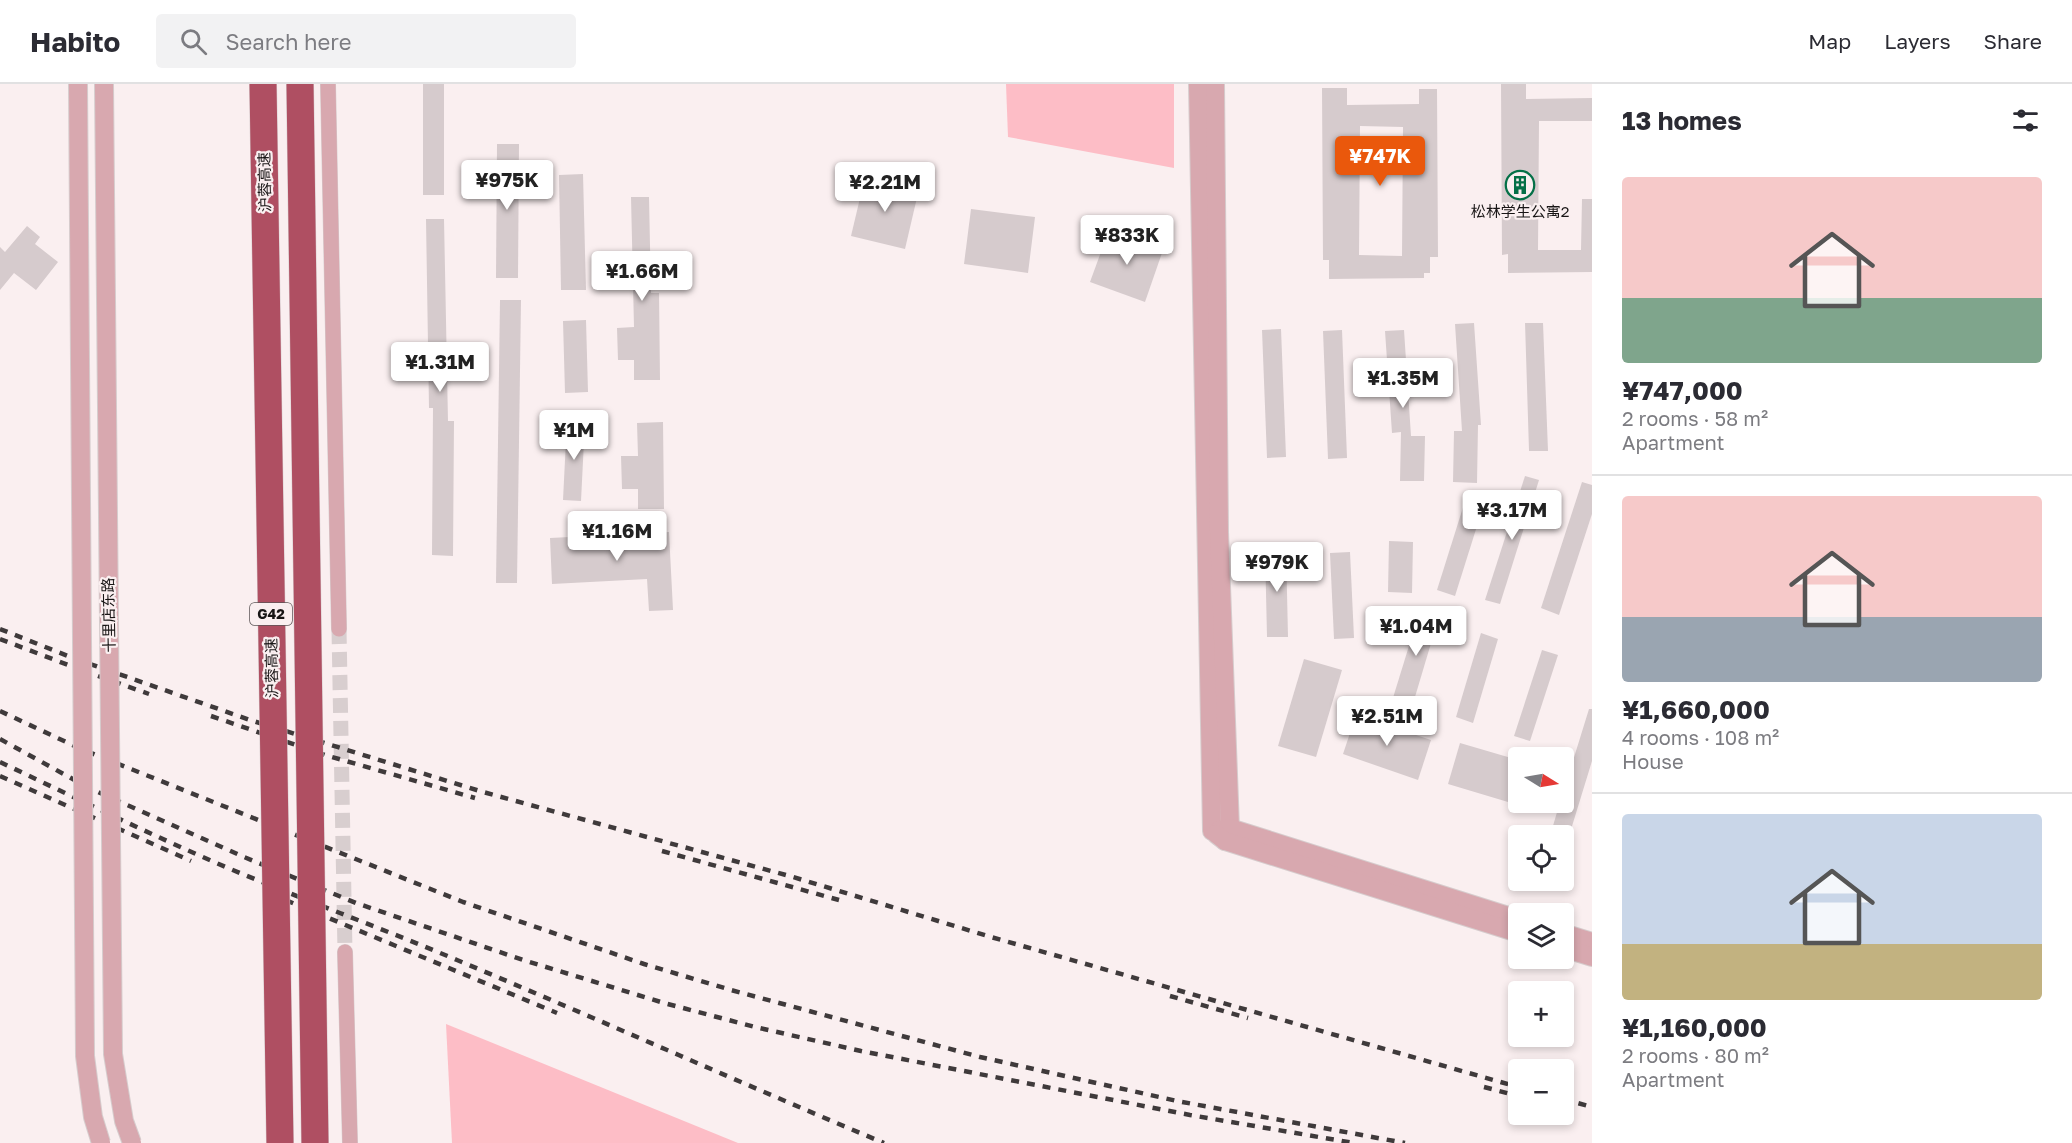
<!DOCTYPE html>
<html lang="en">
<head>
<meta charset="utf-8">
<style>
  :root { --surface:#fff; --page:#f2f2f3; --text:#2b2b33; --muted:#7c7c81; --line:#e1e1e2; --accent:#ea580c }
  body { margin:0; font-family:"Golos Text","Noto Sans SC",sans-serif; background:var(--page); color:var(--text); height:100vh; display:flex; flex-direction:column; font-size:22px; white-space:nowrap }
  * { box-sizing:border-box; margin:0 }
  p { font-size:20px; color:var(--muted) }
  .icon { flex:none; width:33px; height:33px; fill:none; stroke:currentColor; stroke-width:2; stroke-linecap:round; stroke-linejoin:round }
  .map { position:relative; flex:1; overflow:hidden }
  .side { display:flex; flex-direction:column; background:var(--surface); width:480px }
  .side>* { flex:none }
  .needle { width:39px; rotate:101deg }
  .controls { position:absolute; left:1508px; top:663px; display:grid; gap:12px }
  .controls a { display:grid; place-items:center; width:66px; height:66px; border-radius:6px; background:var(--surface); box-shadow:0 3px 9px #0003; font-size:30px }
  .price { position:absolute; translate:-50% -51px; padding:0 14px; border-radius:6px; background:#fff; color:#222; font-size:20px; line-height:39px; filter:drop-shadow(0 2px 3px #0008) }
  .price::after { content:''; position:absolute; left:50%; top:36px; width:18px; height:14px; margin-left:-9px; background:inherit; clip-path:polygon(0 0,100% 0,50% 100%) }
  .price.on { background:var(--accent); color:#fff }
  ul { padding:0; list-style:none }
  li { display:grid; align-content:center; gap:12px; height:318px; padding:0 30px }
  li+li { border-top:2px solid var(--line) }
  li span { display:grid; place-items:center; height:186px; border-radius:6px; color:#555 }
  li>.icon { margin-inline-start:auto }
  span .icon { width:108px; height:108px; fill:#fffc; stroke-width:1 }
  li b { font-size:26px }
  h2 { display:flex; justify-content:space-between; align-items:center; height:72px; padding:0 30px; font-size:26px }
  header { display:flex; align-items:center; gap:36px; box-sizing:border-box; height:84px; padding:0 30px; background:var(--surface); border-bottom:2px solid var(--line) }
  header strong { font-size:28px }
  nav { display:flex; gap:33px; margin-inline-start:auto; font-size:21px }
  .search { width:420px; height:54px; background:var(--page); display:flex; align-items:center; gap:15px; box-sizing:border-box; padding:0 21px; border-radius:6px; color:var(--muted); font-size:22px }
  main { display:flex; flex:1; min-height:0 }
  .map>svg:first-child { display:block }
  .green { fill:#fdbdc6 }
  .building { fill:#d6cbcd; fill-rule:evenodd }
  .lines { fill:none; stroke-linecap:round; stroke-linejoin:round }
  .minor-tunnel { stroke:#d8cecf; stroke-width:15; stroke-dasharray:15 8; stroke-linecap:butt }
  .minor-casing { stroke:#d6cccd; stroke-width:16 }
  .tertiary-casing { stroke:#d6cccd; stroke-width:20 }
  .minor { stroke:#d8a8af; stroke-width:15 }
  .tertiary { stroke:#d8a8af; stroke-width:18 }
  .rail { stroke:#3f3a3b; stroke-width:4.5; stroke-dasharray:8 8; stroke-linecap:butt }
  .tertiary-bridge-casing { stroke:#d6cccd; stroke-width:20; stroke-linecap:butt }
  .motorway-bridge-casing { stroke:#d6cccd; stroke-width:28; stroke-linecap:butt }
  .tertiary-bridge { stroke:#d8a8af; stroke-width:18 }
  .motorway-bridge { stroke:#af4f62; stroke-width:27 }
  .labels { text-anchor:middle; stroke-width:4.5; stroke-linejoin:round; paint-order:stroke }
  .shield { fill:#faeff0; stroke:#5c5657; stroke-width:1.5 }
  .shield-label { font-size:14px; font-weight:bold; fill:#181515 }
  .street-label { font-size:15px; fill:#181515; stroke:#faeff0 }
  .poi-label { font-size:15px; fill:#181515; stroke:#faeff0 }
</style>
</head>
<body>
<header>
<strong>Habito</strong>
<div class="search"><svg class="icon" aria-label="search" viewBox="0 0 24 24"><circle cx="10" cy="10" r="6"/><path d="M15 15l6 6"/></svg>Search here</div>
<nav><a>Map</a><a>Layers</a><a>Share</a></nav>
</header>
<main>
<div class="map">
<svg width="1592" height="1059" viewBox="0 0 1592 1059">
  <rect width="100%" height="100%" fill="#faeff0"/>
  <g class="green">
    <path d="M 1006,0 L 1174,0 L 1174,84 L 1008,53 Z"/>
    <path d="M 446,940 L 738,1059 L 452,1059 Z"/>
  </g>
  <g class="building">
    <rect x="423" y="0" width="21" height="111"/>
    <path d="M 1501,0 L 1526,0 L 1526,15 L 1592,14 L 1592,37 L 1539,37 L 1538,166 L 1581,166 L 1582,115 L 1592,115 L 1592,188 L 1508,189 L 1508,170 L 1502,171 Z"/>
    <path d="M 1322,4 L 1347,4 L 1347,21 L 1419,20 L 1419,5 L 1437,5 L 1438,173 L 1430,173 L 1430,189 L 1424,189 L 1424,194 L 1329,195 L 1329,176 L 1323,176 ZM 1360,42 L 1403,43 L 1402,172 L 1359,171 Z"/>
    <path d="M 497,60 L 519,60 L 518,194 L 496,194 Z"/>
    <path d="M 583,90 L 586,206 L 561,206 L 559,91 Z"/>
    <path d="M 865,93 L 919,105 L 905,165 L 851,152 Z"/>
    <path d="M 631,113 L 649,113 L 651,209 L 659,209 L 660,296 L 634,296 L 634,276 L 618,276 L 617,244 L 634,243 Z"/>
    <path d="M 971,125 L 1035,133 L 1028,189 L 964,180 Z"/>
    <path d="M 426,135 L 444,135 L 448,337 L 454,337 L 453,472 L 432,471 L 433,324 L 429,324 Z"/>
    <path d="M 27,142 L 40,153 L 35,160 L 58,178 L 36,206 L 14,189 L 0,206 L 0,163 L 5,168 Z"/>
    <path d="M 1109,146 L 1163,166 L 1145,218 L 1090,198 Z"/>
    <path d="M 500,216 L 521,216 L 517,499 L 496,499 Z"/>
    <path d="M 586,236 L 588,308 L 565,309 L 563,237 Z"/>
    <path d="M 1474,239 L 1481,341 L 1478,341 L 1477,399 L 1453,398 L 1454,347 L 1462,347 L 1455,240 Z"/>
    <path d="M 1525,239 L 1543,239 L 1548,367 L 1529,367 Z"/>
    <path d="M 1281,245 L 1286,373 L 1267,374 L 1262,246 Z"/>
    <path d="M 1342,246 L 1347,374 L 1328,375 L 1323,247 Z"/>
    <path d="M 1404,246 L 1411,352 L 1425,352 L 1424,397 L 1400,397 L 1401,348 L 1392,349 L 1385,247 Z"/>
    <path d="M 567,336 L 585,337 L 581,417 L 563,416 Z"/>
    <path d="M 663,338 L 664,425 L 638,425 L 638,405 L 622,405 L 621,372 L 638,372 L 637,339 Z"/>
    <path d="M 1525,392 L 1539,396 L 1500,520 L 1485,516 Z"/>
    <path d="M 1582,398 L 1592,401 L 1592,430 L 1559,531 L 1541,524 Z"/>
    <path d="M 1465,417 L 1483,423 L 1455,512 L 1437,506 Z"/>
    <path d="M 669,448 L 673,526 L 649,527 L 647,495 L 552,500 L 550,454 Z"/>
    <path d="M 1389,457 L 1413,458 L 1412,509 L 1388,508 Z"/>
    <path d="M 1286,464 L 1288,553 L 1267,553 L 1265,465 Z"/>
    <path d="M 1350,468 L 1354,554 L 1334,555 L 1330,469 Z"/>
    <path d="M 1421,523 L 1440,529 L 1412,623 L 1392,617 Z"/>
    <path d="M 1481,549 L 1498,555 L 1473,639 L 1456,633 Z"/>
    <path d="M 1542,566 L 1558,571 L 1530,657 L 1514,652 Z"/>
    <path d="M 1304,575 L 1342,586 L 1316,673 L 1278,662 Z"/>
    <path d="M 1589,625 L 1592,625 L 1592,677 L 1569,752 L 1550,752 L 1560,718 L 1563,718 L 1563,709 Z"/>
    <path d="M 1356,631 L 1431,656 L 1418,696 L 1343,670 Z"/>
    <path d="M 1460,659 L 1518,676 L 1518,721 L 1448,700 Z"/>
  </g>
  <g class="lines">
    <path class="minor-tunnel" d="M 339,545 L 345,868"/>
    <g class="minor-casing">
      <g id="minor">
        <path d="M 328,0 L 339,545"/>
        <path d="M 345,868 L 350,1059"/>
      </g>
    </g>
    <g class="tertiary-casing">
      <g id="tertiary">
        <path d="M 1198,0 L 1212,747"/>
        <path d="M 1215,0 L 1219,448 L 1230,744 L 1225,757"/>
        <path d="M 1219,746 L 1230,744 L 1518,835"/>
        <path d="M 1216,750 L 1225,757 L 1518,849"/>
        <path d="M 1563,849 L 1592,858"/>
        <path d="M 1563,864 L 1592,873"/>
      </g>
    </g>
    <use href="#minor" class="minor"/>
    <use href="#tertiary" class="tertiary"/>
    <g class="rail">
      <path d="M 0,545 L 73,574 L 250,636 L 483,708 L 793,793 L 991,853 L 1518,1003"/>
      <path d="M 0,555 L 76,584"/>
      <path d="M 98,592 L 149,610"/>
      <path d="M 0,627 L 81,665 L 463,818 L 644,880 L 731,906 L 980,973 L 1177,1017 L 1405,1059"/>
      <path d="M 211,632 L 325,671 L 475,714"/>
      <path d="M 0,655 L 89,704 L 244,773 L 356,819 L 523,876 L 664,919 L 755,943 L 861,967 L 1190,1031 L 1354,1059"/>
      <path d="M 0,678 C 76,714 151,751 228,784 C 304,816 381,844 457,876 C 600,936 741,999 884,1059"/>
      <path d="M 0,692 L 191,777"/>
      <path d="M 662,767 L 839,816"/>
      <path d="M 271,810 L 557,929"/>
      <path d="M 1170,912 L 1248,934"/>
      <path d="M 1484,1003 L 1518,1012"/>
      <path d="M 1563,1015 L 1592,1023"/>
    </g>
    <g class="tertiary-bridge-casing">
      <g id="tertiary-bridge">
        <path d="M 78,0 L 85,972 L 93,1033 L 101,1059"/>
        <path d="M 104,0 L 113,970 L 124,1037 L 132,1059"/>
      </g>
    </g>
    <g class="motorway-bridge-casing">
      <g id="motorway-bridge">
        <path d="M 263,0 L 280,1059"/>
        <path d="M 300,0 L 315,1059"/>
      </g>
    </g>
    <use href="#tertiary-bridge" class="tertiary-bridge"/>
    <use href="#motorway-bridge" class="motorway-bridge"/>
  </g>
  <defs>
    <g id="building-ring" transform="scale(1.5)"><circle r="9.5" fill="#faeff0" stroke="#047047" stroke-width="1.5"/><path d="M-4-6H4V6H1V3H-1V6H-4ZM-2.5-4.3h1.7v1.8h-1.7ZM.8-4.3h1.7v1.8H.8ZM-2.5-1h1.7V.8h-1.7ZM.8-1h1.7V.8H.8Z" fill="#047047"/></g>
  </defs>
  <g fill-rule="evenodd">
    <use href="#building-ring" x="1520" y="101"/>
  </g>
  <g class="labels">
    <rect class="shield" x="250" y="519" width="42" height="22" rx="4.5"/>
    <g class="shield-label">
      <text x="271" y="535">G42</text>
    </g>
    <g class="street-label">
      <text transform="translate(265 98) rotate(-91)" y="5">沪蓉高速</text>
      <text transform="translate(109 531) rotate(-91)" y="5">十里店东路</text>
      <text transform="translate(272 584) rotate(-91)" y="5">沪蓉高速</text>
    </g>
    <g class="poi-label">
      <text x="1520" y="133">松林学生公寓2</text>
    </g>
  </g>
</svg>
<div class="controls">
<a><svg class="needle" viewBox="-14 -14 28 28"><path d="M0-13l5 13h-10z" fill="#e53935"/><path d="M0 13l5-13h-10z" fill="#7c7c81"/></svg></a>
<a><svg class="icon" aria-label="locate" viewBox="0 0 24 24"><circle cx="12" cy="12" r="6"/><path d="M12 2v4M12 18v4M2 12h4M18 12h4"/></svg></a>
<a><svg class="icon" aria-label="layers" viewBox="0 0 24 24"><path d="M12 4l9 5-9 5-9-5zM3 14l9 5 9-5"/></svg></a>
<a>+</a>
<a>−</a>
</div>
<b class="price on" style="left:1380px;top:103px">¥747K</b>
<b class="price" style="left:507px;top:127px">¥975K</b>
<b class="price" style="left:885px;top:129px">¥2.21M</b>
<b class="price" style="left:1127px;top:182px">¥833K</b>
<b class="price" style="left:642px;top:218px">¥1.66M</b>
<b class="price" style="left:440px;top:309px">¥1.31M</b>
<b class="price" style="left:1403px;top:325px">¥1.35M</b>
<b class="price" style="left:574px;top:377px">¥1M</b>
<b class="price" style="left:1512px;top:457px">¥3.17M</b>
<b class="price" style="left:617px;top:478px">¥1.16M</b>
<b class="price" style="left:1277px;top:509px">¥979K</b>
<b class="price" style="left:1416px;top:573px">¥1.04M</b>
<b class="price" style="left:1387px;top:663px">¥2.51M</b>
</div>
<section class="side">
<h2>13 homes<svg class="icon" aria-label="filters" viewBox="0 0 24 24"><path d="M4 7h16M4 17h16"/><circle cx="9" cy="7" r="2"/><circle cx="15" cy="17" r="2"/></svg></h2>
<ul>
<li><span style="background:linear-gradient(#f6c9c9 65%,#7fa58c 0)"><svg class="icon" aria-label="home" viewBox="0 0 24 24"><path d="M3 11l9-7 9 7M6 9v11h12V9"/></svg></span><div><b>¥747,000</b><p>2 rooms · 58 m²</p><p>Apartment</p></div></li>
<li><span style="background:linear-gradient(#f6c9c9 65%,#9aa5b1 0)"><svg class="icon" aria-label="home" viewBox="0 0 24 24"><path d="M3 11l9-7 9 7M6 9v11h12V9"/></svg></span><div><b>¥1,660,000</b><p>4 rooms · 108 m²</p><p>House</p></div></li>
<li><span style="background:linear-gradient(#c9d6e8 70%,#c2b280 0)"><svg class="icon" aria-label="home" viewBox="0 0 24 24"><path d="M3 11l9-7 9 7M6 9v11h12V9"/></svg></span><div><b>¥1,160,000</b><p>2 rooms · 80 m²</p><p>Apartment</p></div></li>
</ul>
</section>
</main>
</body>
</html>
